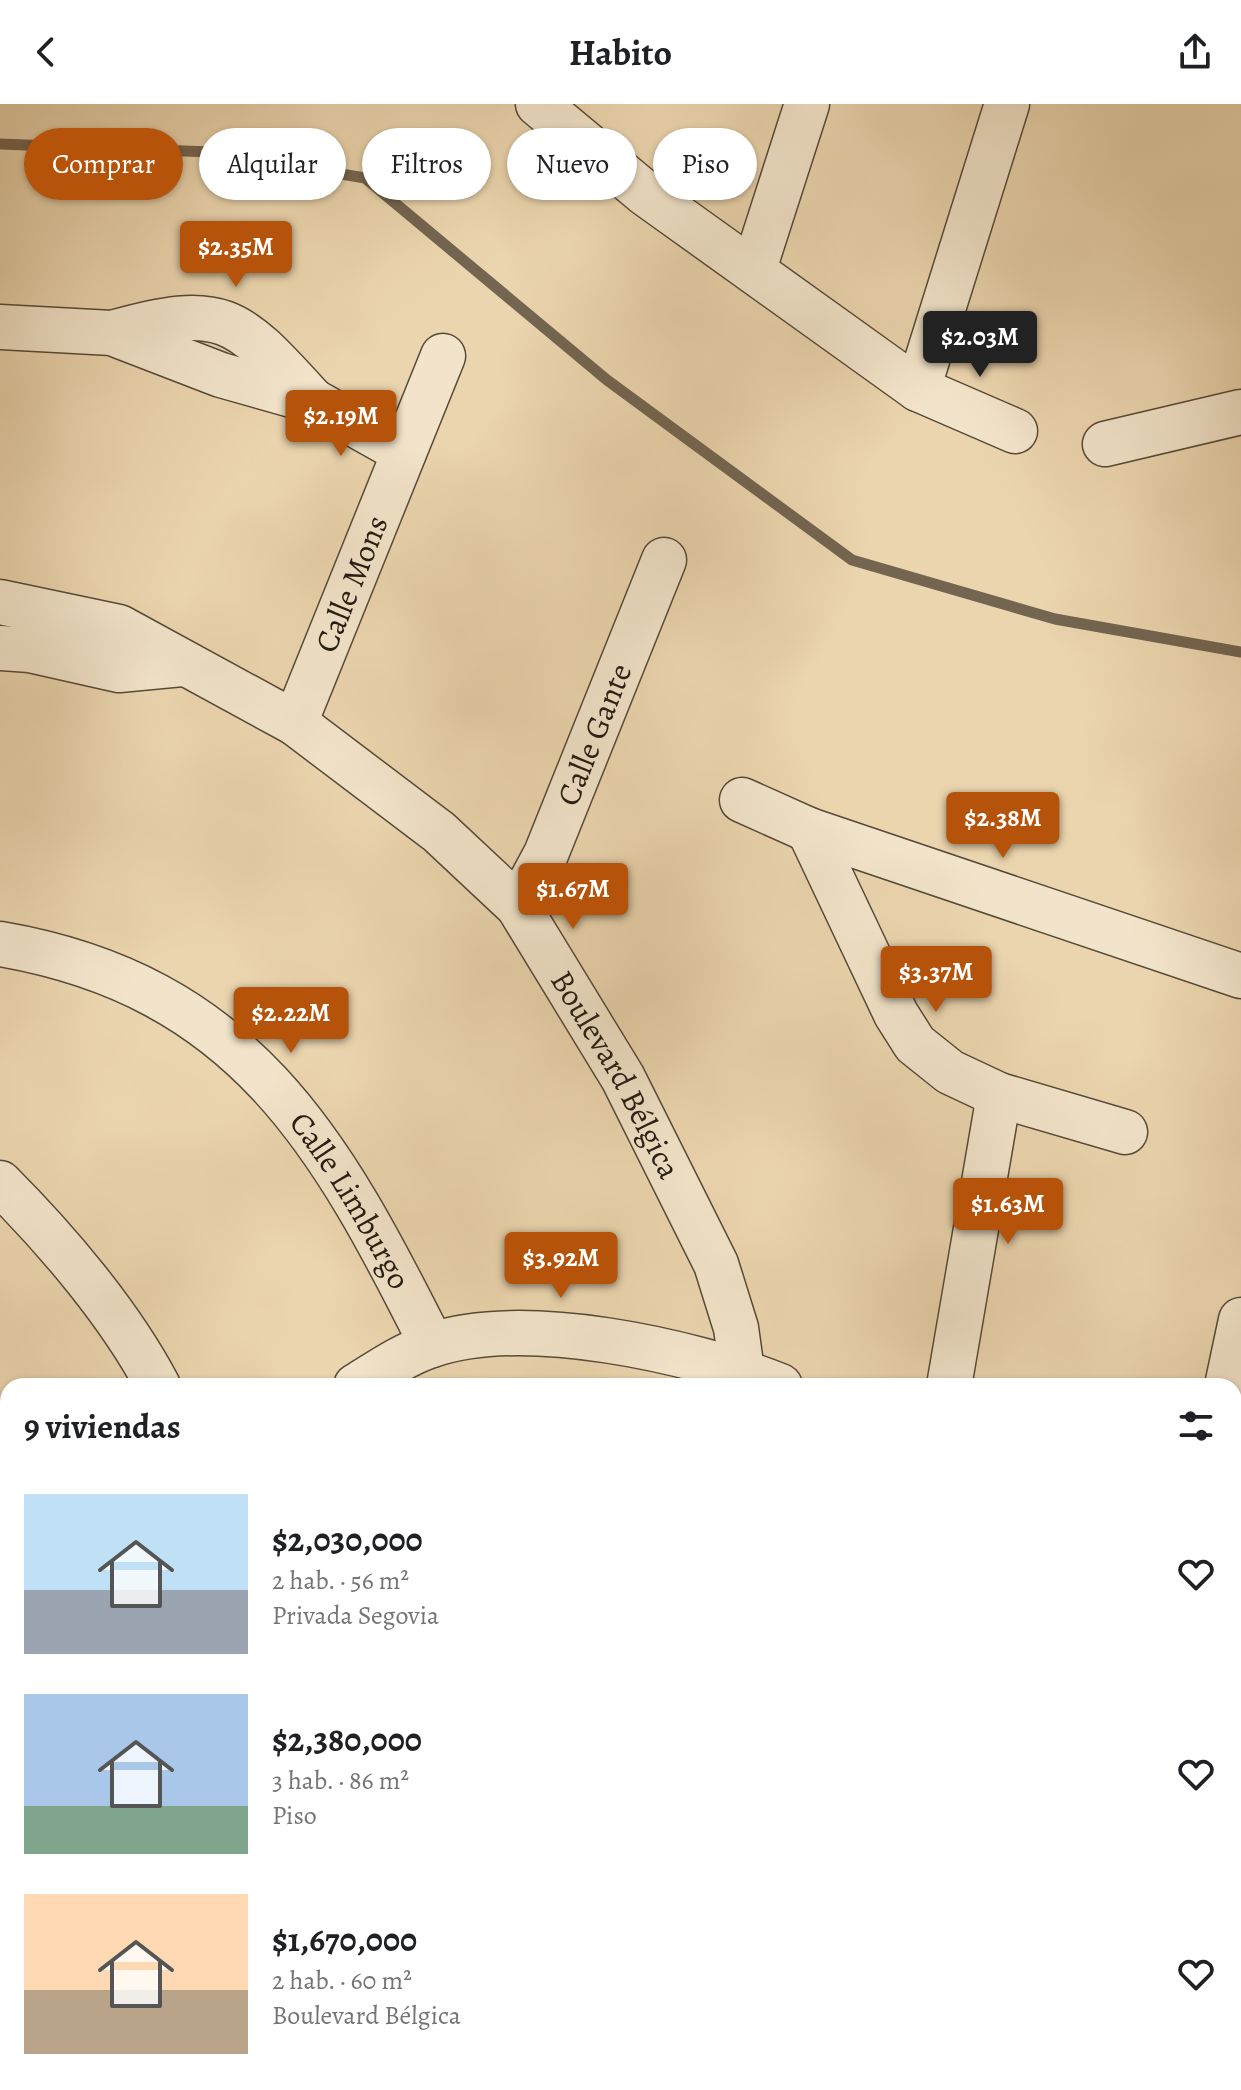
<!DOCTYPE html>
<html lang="es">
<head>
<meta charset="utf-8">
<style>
  :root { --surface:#fff; --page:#f6f6f6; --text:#202124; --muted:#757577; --accent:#b45309 }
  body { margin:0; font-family:Alegreya,serif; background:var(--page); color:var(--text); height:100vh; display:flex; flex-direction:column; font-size:30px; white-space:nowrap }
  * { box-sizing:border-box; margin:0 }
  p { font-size:26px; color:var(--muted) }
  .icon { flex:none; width:44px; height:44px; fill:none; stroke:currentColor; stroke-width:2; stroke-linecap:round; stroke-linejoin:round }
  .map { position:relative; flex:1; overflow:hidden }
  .sheet { position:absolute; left:0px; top:1274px; width:1242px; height:712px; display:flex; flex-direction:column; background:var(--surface); border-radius:24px 24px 0 0; box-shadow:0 2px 6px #0004 }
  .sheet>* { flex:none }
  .guide { position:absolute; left:24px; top:24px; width:800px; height:72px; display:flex; gap:16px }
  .price { position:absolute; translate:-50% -68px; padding:0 18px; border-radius:8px; background:var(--accent); color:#fff; font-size:26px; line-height:52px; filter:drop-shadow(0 2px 4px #0008) }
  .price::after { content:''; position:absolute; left:50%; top:48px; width:24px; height:18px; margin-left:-12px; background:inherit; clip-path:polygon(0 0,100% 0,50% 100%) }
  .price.current { background:#222; color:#fff }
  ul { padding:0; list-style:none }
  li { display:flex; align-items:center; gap:24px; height:200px; padding:0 24px }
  li span { display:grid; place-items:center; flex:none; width:224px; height:160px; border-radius:0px; color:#555 }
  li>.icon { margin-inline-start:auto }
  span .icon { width:96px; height:96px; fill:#fffc; stroke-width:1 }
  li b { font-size:34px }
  h2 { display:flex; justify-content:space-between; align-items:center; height:96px; padding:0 24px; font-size:34px }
  .pill { padding:0 28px; border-radius:36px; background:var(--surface); box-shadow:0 2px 6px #0004; font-size:28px; line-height:72px }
  .pill.current { background:var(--accent); color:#fff }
  header { display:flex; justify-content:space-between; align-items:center; height:104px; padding:0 24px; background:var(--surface); font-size:36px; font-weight:700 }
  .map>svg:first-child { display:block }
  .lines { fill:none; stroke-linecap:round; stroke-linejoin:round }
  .stream { stroke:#736550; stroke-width:11 }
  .minor-casing { stroke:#564a39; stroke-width:47 }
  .minor { stroke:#f2e4ca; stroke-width:44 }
  .labels { text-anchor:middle; stroke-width:6; stroke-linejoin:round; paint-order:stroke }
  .street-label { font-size:32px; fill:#241b12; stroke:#f2e4ca }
</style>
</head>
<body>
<header><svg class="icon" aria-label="back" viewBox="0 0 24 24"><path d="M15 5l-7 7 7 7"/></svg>Habito<svg class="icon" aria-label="share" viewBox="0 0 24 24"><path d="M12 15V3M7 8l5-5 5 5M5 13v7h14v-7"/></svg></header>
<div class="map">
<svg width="1241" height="1986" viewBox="0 0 1241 1986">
  <rect width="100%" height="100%" fill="#ebd5ae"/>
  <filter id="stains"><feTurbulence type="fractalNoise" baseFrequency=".0025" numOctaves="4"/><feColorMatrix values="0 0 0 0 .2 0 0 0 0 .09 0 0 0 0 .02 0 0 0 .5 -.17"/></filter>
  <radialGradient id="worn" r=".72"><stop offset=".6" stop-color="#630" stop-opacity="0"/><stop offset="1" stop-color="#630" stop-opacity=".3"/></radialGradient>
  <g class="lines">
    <path class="stream" d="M 0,40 L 211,48 L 365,74 L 607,276 L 852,456 L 1055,515 L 1241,548"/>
    <g class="minor-casing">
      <g id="minor">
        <path d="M 538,0 L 646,90 L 918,285 L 1015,327"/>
        <path d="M 754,165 L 807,0"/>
        <path d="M 0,223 L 112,229 L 221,271 L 313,297 L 404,348"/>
        <path d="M 112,229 C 225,197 237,214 313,297"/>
        <path d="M 918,285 L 1007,0"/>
        <path d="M 1105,340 L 1241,308"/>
        <path id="s1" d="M 0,498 L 119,523 L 295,619 L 439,728 L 518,802 L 623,974 L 716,1160 L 736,1224 L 742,1267"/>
        <path d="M 0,544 L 30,546 L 119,566 L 182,560"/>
        <path id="s2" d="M 295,619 L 443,252"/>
        <path d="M 742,696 L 809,726 L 1241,872"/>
        <path d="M 809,726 L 896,910 L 915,940 L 950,968 L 999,991 L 1125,1028"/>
        <path id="s3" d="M 518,802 L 546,750 L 664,456"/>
        <path id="s4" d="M 0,840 C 244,882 330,1037 432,1241"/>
        <path d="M 0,1079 C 57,1136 120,1210 158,1282"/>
        <path d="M 356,1282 C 380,1267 405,1250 432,1241 C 525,1210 690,1246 780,1282"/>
        <path d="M 949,1282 L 999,991"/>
        <path d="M 1227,1282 L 1241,1216"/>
        <path d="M 0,1362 L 8,1374"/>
        <path d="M 1234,1553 L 1241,1554"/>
        <path d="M 0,1659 L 8,1656"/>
        <path d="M 1234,1815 L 1241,1816"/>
        <path d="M 286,1978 L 293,1986"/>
        <path d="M 374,1978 L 384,1986"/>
        <path d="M 61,1986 L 65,1978"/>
      </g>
    </g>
    <use href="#minor" class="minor"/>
  </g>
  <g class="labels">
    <g class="street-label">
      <text dy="11" stroke="none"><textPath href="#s2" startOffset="150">Calle Mons</textPath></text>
      <text dy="11" stroke="none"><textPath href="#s3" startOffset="188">Calle Gante</textPath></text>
      <text dy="11" stroke="none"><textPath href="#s1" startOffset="806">Boulevard Bélgica</textPath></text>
      <text dy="11" stroke="none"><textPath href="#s4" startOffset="452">Calle Limburgo</textPath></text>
    </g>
  </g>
  <rect width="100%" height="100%" filter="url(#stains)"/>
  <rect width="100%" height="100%" fill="url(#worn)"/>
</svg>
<b class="price" style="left:236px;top:185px">$2.35M</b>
<b class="price current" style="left:980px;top:275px">$2.03M</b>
<b class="price" style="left:341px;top:354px">$2.19M</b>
<b class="price" style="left:1003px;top:756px">$2.38M</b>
<b class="price" style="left:573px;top:827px">$1.67M</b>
<b class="price" style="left:936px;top:910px">$3.37M</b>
<b class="price" style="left:291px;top:951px">$2.22M</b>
<b class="price" style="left:1008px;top:1142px">$1.63M</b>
<b class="price" style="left:561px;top:1196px">$3.92M</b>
<div class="guide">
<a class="pill current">Comprar</a>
<a class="pill">Alquilar</a>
<a class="pill">Filtros</a>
<a class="pill">Nuevo</a>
<a class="pill">Piso</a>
</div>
<section class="sheet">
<h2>9 viviendas<svg class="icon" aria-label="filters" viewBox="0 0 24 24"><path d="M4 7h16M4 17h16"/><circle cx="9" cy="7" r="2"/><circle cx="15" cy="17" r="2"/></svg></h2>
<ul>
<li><span style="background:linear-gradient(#bfe0f5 60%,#9aa5b1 0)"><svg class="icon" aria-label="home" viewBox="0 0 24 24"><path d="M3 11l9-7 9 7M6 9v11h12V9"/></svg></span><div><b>$2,030,000</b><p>2 hab. · 56 m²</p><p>Privada Segovia</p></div><svg class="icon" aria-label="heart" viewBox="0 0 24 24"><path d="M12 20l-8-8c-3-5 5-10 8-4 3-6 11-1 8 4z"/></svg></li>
<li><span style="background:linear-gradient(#a9c7e8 70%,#7fa58c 0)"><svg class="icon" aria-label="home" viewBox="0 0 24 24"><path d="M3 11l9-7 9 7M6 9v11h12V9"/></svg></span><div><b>$2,380,000</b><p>3 hab. · 86 m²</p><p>Piso</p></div><svg class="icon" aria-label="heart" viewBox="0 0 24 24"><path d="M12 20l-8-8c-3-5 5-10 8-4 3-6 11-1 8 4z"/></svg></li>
<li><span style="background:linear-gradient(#ffd9b3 60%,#b9a48a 0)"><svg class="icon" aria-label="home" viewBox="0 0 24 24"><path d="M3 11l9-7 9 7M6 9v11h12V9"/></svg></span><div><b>$1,670,000</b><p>2 hab. · 60 m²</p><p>Boulevard Bélgica</p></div><svg class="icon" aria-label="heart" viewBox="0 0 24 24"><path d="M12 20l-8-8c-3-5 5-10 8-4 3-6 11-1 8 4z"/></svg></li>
</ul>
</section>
</div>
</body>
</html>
